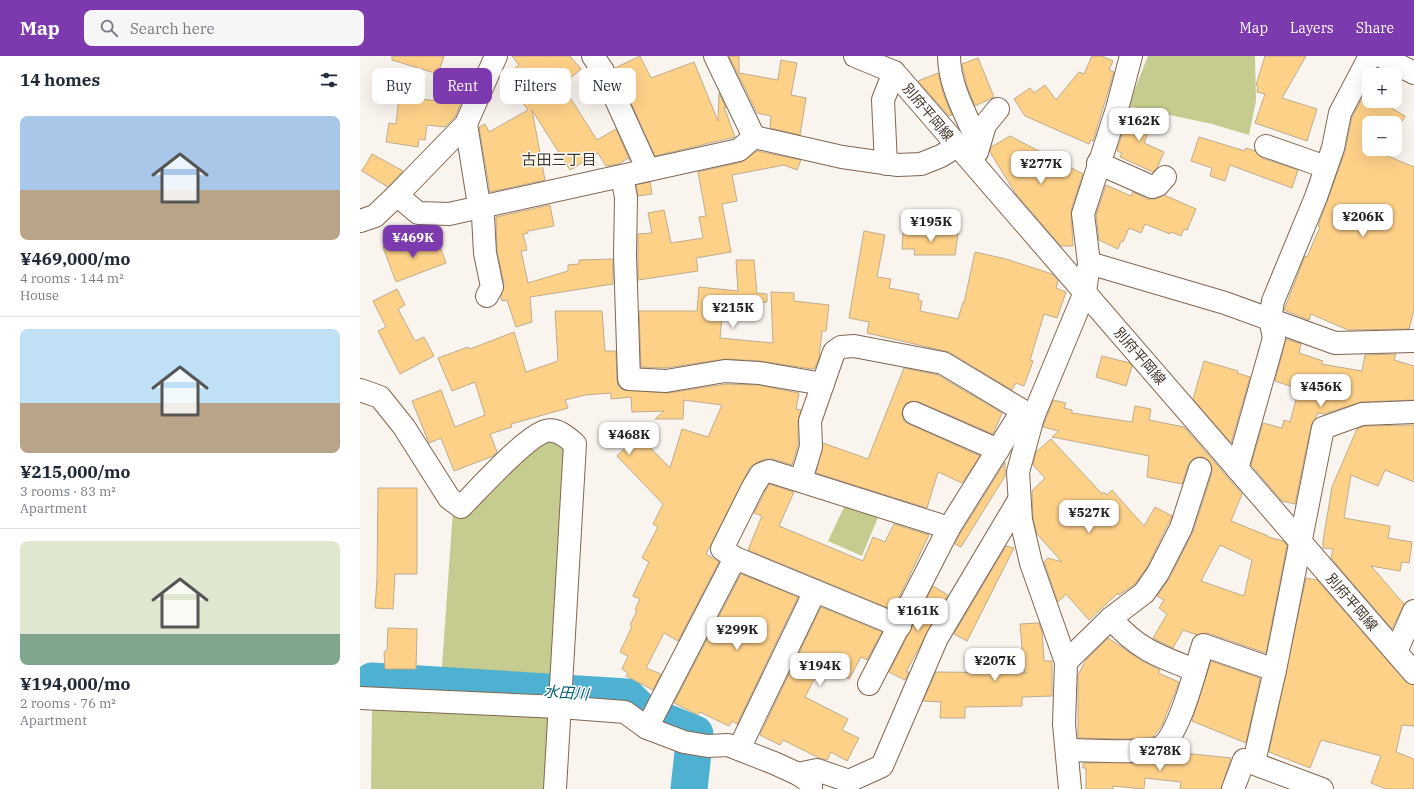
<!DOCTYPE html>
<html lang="en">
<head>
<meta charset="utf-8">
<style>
  :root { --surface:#fff; --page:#f6f6f7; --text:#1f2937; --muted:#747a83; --line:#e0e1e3; --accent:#7d3aae }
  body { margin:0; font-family:"IBM Plex Serif","Noto Sans JP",serif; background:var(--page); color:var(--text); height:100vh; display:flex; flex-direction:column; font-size:15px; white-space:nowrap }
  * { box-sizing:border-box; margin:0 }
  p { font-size:13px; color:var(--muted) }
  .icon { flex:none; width:22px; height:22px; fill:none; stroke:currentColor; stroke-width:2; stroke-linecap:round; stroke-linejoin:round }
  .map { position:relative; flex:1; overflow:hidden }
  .sheet { display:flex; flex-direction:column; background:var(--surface); width:360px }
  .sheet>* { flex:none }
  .hud { position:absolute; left:12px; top:12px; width:380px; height:36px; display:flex; gap:8px }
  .tools { position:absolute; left:1002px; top:12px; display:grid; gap:8px }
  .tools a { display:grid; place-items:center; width:40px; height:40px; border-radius:8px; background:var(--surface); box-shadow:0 4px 16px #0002; font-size:20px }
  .price { position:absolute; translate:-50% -34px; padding:0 9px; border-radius:8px; background:#fff; color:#222; font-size:13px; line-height:26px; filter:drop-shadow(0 1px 2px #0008) }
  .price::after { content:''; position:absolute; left:50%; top:24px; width:12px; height:9px; margin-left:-6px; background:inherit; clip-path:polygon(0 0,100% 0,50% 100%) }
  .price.current { background:var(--accent); color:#fff }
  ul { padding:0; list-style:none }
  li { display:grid; align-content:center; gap:8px; height:212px; padding:0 20px }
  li+li { border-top:1px solid var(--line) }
  li span { display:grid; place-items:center; height:124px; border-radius:8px; color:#555 }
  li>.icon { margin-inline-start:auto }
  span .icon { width:72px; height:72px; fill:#fffc; stroke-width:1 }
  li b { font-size:17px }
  h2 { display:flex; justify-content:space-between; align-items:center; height:48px; padding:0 20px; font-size:17px }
  .tag { padding:0 14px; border-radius:8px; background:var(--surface); box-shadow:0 4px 16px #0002; font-size:14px; line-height:36px }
  .tag.current { background:var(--accent); color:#fff }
  header { display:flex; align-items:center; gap:24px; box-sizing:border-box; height:56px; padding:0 20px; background:var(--accent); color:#fff }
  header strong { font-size:19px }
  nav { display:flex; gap:22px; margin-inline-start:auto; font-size:14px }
  .search { width:280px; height:36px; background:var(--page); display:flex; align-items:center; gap:10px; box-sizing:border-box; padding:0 14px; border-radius:8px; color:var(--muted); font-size:15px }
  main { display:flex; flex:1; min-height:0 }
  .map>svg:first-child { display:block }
  .green { fill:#c6cc90 }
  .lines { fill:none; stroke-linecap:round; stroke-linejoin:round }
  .river { stroke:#4eb1d2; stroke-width:37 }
  .building { fill:#fed189; stroke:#bfab8c; fill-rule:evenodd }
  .street-casing { stroke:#81664f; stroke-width:24 }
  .secondary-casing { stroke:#81664f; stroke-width:24 }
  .street { stroke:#fff; stroke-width:22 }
  .secondary { stroke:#fff; stroke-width:22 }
  .labels { text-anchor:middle; stroke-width:3; stroke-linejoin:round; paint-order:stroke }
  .street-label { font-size:14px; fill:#40342a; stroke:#fff }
  .neighbourhood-label { font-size:15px; fill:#40342a; stroke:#fff }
  .water-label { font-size:15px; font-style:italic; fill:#045b72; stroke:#fff }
</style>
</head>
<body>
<header>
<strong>Map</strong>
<div class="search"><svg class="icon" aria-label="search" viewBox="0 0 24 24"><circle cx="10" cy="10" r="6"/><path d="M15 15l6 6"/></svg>Search here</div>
<nav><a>Map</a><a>Layers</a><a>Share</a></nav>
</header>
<main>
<section class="sheet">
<h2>14 homes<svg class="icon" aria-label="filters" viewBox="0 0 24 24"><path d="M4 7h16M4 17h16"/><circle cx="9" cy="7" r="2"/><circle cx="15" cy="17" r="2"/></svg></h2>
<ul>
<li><span style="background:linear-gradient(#a9c7e8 60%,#b9a48a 0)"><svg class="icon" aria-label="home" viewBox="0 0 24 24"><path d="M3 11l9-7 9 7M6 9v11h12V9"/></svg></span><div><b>¥469,000/mo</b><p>4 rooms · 144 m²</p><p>House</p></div></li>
<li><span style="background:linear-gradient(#bfe0f5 60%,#b9a48a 0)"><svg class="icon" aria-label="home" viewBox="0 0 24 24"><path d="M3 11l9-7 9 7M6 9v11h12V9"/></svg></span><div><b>¥215,000/mo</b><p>3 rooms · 83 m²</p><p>Apartment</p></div></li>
<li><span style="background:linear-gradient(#dfe7d0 75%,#7fa58c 0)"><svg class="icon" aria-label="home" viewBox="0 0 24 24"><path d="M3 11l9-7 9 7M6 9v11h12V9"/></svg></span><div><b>¥194,000/mo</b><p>2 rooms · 76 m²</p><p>Apartment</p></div></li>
</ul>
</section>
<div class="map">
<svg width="1054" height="733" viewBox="0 0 1054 733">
  <rect width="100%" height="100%" fill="#faf4ef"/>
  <g class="green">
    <path d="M 788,0 L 895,0 L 896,45 L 889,79 L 852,68 L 768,50 Z"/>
    <path d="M 180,383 L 207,386 L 190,631 L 81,625 L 93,454 Z"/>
    <path d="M 485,449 L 519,459 L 502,500 L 468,485 Z"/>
    <path d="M 12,650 L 195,660 L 190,733 L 11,733 Z"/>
  </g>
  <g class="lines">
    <path class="river" d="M 12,625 L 267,641 L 283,657 L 335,678 L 329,733"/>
  </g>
  <g class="building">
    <path d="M 32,0 L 84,0 L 78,18 L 32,4 Z"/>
    <path d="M 152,0 L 210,0 L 221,13 L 207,25 L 209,27 L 204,32 L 237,84 L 256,73 L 270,105 L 268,102 L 259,108 L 246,110 L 238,97 L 210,114 L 172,54 L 185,124 L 130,136 L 119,71 L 125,68 L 129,76 L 168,54 L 144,21 L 159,9 Z"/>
    <path d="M 280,0 L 291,22 L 334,6 L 358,65 L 359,37 L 366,52 L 364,51 L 375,81 L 295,100 L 255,12 Z"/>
    <path d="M 369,0 L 379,0 L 379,17 L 418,24 L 421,4 L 437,7 L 431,39 L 446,42 L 440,79 L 410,72 L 411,60 L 397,57 Z"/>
    <path d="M 732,0 L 742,0 L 753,5 L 749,14 L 754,16 L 733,85 L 731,84 L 729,88 L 665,60 L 654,43 L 670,32 L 674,37 L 685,29 L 696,44 L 719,16 L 724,18 Z"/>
    <path d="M 905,0 L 946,0 L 922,42 L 957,53 L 947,85 L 895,67 L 905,38 L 897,36 L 898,30 L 896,29 Z"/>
    <path d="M 618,2 L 634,41 L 615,50 L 607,30 L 602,8 Z"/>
    <path d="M 1018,12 L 1031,19 L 1014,19 Z"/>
    <path d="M 578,17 L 583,37 L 592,59 L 589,60 L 558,25 Z"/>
    <path d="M 1005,37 L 1009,40 L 1009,45 L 1019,45 L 1045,60 L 1035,77 L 1035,67 L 1009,67 L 1009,93 L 1026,93 L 1023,98 L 1054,111 L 1054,254 L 1049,273 L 988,274 L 951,258 L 949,264 L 924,254 L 945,200 L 947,201 L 960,171 L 958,170 L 985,96 L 992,61 Z"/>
    <path d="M 39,41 L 101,47 L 95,61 L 85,71 L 67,69 L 65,84 L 59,83 L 58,91 L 26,86 L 29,67 L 36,68 Z"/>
    <path d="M 770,52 L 783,54 L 782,62 L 793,67 L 784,87 L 804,96 L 797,112 L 793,116 L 760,101 L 762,97 L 757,95 Z"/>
    <path d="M 650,80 L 723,118 L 711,154 L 713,190 L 701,190 L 656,138 L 630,96 L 631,91 Z"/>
    <path d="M 839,81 L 885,95 L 886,92 L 895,95 L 902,102 L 938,114 L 932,132 L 870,109 L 865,125 L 850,120 L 852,112 L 831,105 Z"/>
    <path d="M 397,95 L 441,104 L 437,114 L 424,109 L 372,119 L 377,145 L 362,148 L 371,196 L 336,202 L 338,215 L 278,224 L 278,178 L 292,177 L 288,157 L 304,154 L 311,187 L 343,182 L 339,161 L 346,160 L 338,116 L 382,106 Z"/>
    <path d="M 12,98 L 43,115 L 28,131 L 2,115 Z"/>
    <path d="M 290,126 L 292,138 L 278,140 L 276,129 Z"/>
    <path d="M 746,129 L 771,140 L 773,136 L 787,143 L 796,143 L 804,139 L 836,153 L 827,174 L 824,173 L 821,180 L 811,176 L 810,178 L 785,168 L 781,177 L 769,172 L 763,186 L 761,185 L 758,193 L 739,184 L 736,159 Z"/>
    <path d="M 190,149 L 194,170 L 168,175 L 168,177 L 163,178 L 167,194 L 161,195 L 168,227 L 208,215 L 208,209 L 219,208 L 219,204 L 253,203 L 253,228 L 170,241 L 172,266 L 156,271 L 147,244 L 142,245 L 141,241 L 144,228 L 137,195 L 136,161 Z"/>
    <path d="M 504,175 L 525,179 L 517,221 L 531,223 L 529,232 L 559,238 L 558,244 L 562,245 L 560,255 L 598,263 L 603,246 L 604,247 L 615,196 L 646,203 L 692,218 L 698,225 L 696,232 L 706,236 L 697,262 L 684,258 L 670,304 L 673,305 L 664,330 L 656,327 L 652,334 L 589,296 L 507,277 L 509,266 L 489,262 Z"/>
    <path d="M 543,177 L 598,177 L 595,199 L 554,199 L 555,193 L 542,193 Z"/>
    <path d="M 44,183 L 49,196 L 78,185 L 86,207 L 36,226 L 23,191 Z"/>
    <path d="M 376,204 L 394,204 L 397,237 L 407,238 L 407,246 L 363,250 L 360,282 L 413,287 L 411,236 L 434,237 L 434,245 L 469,249 L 466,275 L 462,275 L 459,302 L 455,312 L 452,313 L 400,305 L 366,303 L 305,312 L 281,311 L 279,255 L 337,255 L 339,231 L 378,235 Z"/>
    <path d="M 37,233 L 45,249 L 38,253 L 55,285 L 64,281 L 74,300 L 40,318 L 18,275 L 26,271 L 13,245 Z"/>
    <path d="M 195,255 L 242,255 L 245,295 L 256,295 L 257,324 L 258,330 L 263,334 L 308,337 L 366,328 L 398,329 L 439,337 L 436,353 L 441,354 L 438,365 L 438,389 L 432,409 L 413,403 L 405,403 L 396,407 L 390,411 L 346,498 L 359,506 L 318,585 L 304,577 L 286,612 L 301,618 L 293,634 L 266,620 L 268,617 L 262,613 L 268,600 L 260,596 L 268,579 L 272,570 L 270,569 L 277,555 L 275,554 L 280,543 L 273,540 L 289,506 L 282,502 L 298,471 L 293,468 L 303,448 L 257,400 L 278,379 L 310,412 L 322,373 L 348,381 L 362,349 L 324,344 L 323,363 L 295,363 L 304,355 L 272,356 L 271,341 L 251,343 L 251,337 L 225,339 L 205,344 L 208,352 L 151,368 L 152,371 L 130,378 L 137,396 L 133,400 L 94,415 L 81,382 L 69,387 L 52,345 L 81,334 L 95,371 L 125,359 L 115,326 L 92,335 L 78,302 L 108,291 L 110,293 L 154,276 L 166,316 L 198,305 Z"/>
    <path d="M 926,283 L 941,288 L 939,297 L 963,305 L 961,308 L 1002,315 L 1005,299 L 1036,298 L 1034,304 L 1054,310 L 1054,344 L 1001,346 L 964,358 L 958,357 L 951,370 L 935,448 L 922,445 L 891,409 L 903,367 L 922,372 L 924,364 L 930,366 L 939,333 L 915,325 Z"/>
    <path d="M 742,300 L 770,307 L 772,310 L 766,330 L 736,321 Z"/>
    <path d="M 844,305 L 878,315 L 877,317 L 890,321 L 871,387 L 833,343 Z"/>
    <path d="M 544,312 L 578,319 L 642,357 L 633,378 L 559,346 L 552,345 L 546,347 L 543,352 L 542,359 L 544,365 L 549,368 L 620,400 L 602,427 L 578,416 L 567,452 L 456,417 L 463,387 L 508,403 Z"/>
    <path d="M 693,344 L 706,347 L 704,352 L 712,354 L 712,357 L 772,366 L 775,350 L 791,353 L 789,364 L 824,371 L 882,438 L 871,465 L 908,480 L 908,481 L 923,485 L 927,489 L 906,597 L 847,577 L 837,579 L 823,574 L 813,592 L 793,582 L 807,558 L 799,552 L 804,544 L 797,540 L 809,523 L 833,476 L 852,417 L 852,411 L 849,405 L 843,401 L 837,401 L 832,404 L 828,409 L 822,428 L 787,421 L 789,400 L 692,381 L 699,375 L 683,371 ZM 860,489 L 892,504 L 884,540 L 841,525 Z"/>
    <path d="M 1054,369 L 1054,426 L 1025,414 L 1018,430 L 991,419 L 984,462 L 1030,470 L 1028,482 L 1052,486 L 1049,507 L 1042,506 L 1040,515 L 1011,510 L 1044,548 L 1032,573 L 971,502 L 973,493 L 963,492 L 963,485 L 972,431 L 997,373 L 1004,370 Z"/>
    <path d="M 691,383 L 742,438 L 744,436 L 747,439 L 752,434 L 784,470 L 795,451 L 812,460 L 787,511 L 775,528 L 759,539 L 758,537 L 729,564 L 706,538 L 698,546 L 684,506 L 688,502 L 702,506 L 677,478 L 673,462 L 672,435 L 685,422 L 673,409 L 676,396 Z"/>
    <path d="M 645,406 L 645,420 L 601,491 L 595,488 L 600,478 Z"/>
    <path d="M 409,428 L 434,436 L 419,470 L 503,505 L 513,481 L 525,486 L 534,468 L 569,479 L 533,554 L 388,494 L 402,460 L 394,457 Z"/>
    <path d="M 18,432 L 57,432 L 57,518 L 35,518 L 33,553 L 15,552 L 17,523 Z"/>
    <path d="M 646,490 L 654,492 L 607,585 L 594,578 Z"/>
    <path d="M 381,518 L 438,541 L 377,668 L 372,665 L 369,670 L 340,656 L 338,659 L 314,647 Z"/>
    <path d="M 946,522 L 957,524 L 1045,625 L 1054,629 L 1054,670 L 1042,669 L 1036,696 L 1054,703 L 1054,733 L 1026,733 L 1011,727 L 1021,700 L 961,684 L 950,712 L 909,696 Z"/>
    <path d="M 573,530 L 588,539 L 546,616 L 549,616 L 545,624 L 529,616 Z"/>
    <path d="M 461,551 L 522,576 L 507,604 L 501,601 L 489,623 L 462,608 L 445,641 L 488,663 L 482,674 L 499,682 L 487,705 L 471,696 L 467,704 L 459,702 L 423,684 L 420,689 L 400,679 Z"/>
    <path d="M 679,567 L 682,576 L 684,605 L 692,605 L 692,640 L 662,641 L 662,650 L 605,651 L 605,662 L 580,662 L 581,646 L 563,645 L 576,616 L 667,617 L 664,615 L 660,568 Z"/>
    <path d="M 28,572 L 57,573 L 56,613 L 25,613 L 24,596 L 27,594 Z"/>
    <path d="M 748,582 L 782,605 L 800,614 L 798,617 L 819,626 L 802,669 L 793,681 L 769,683 L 718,682 L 718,619 L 726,604 Z"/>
    <path d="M 851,605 L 900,622 L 886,687 L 832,665 Z"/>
    <path d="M 814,696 L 871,702 L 861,733 L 820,733 L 821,726 L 785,722 L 784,733 L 753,730 L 753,733 L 726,733 L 726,712 L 723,712 L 723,707 L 793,706 L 802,704 Z"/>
  </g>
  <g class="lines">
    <g class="street-casing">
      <g id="street">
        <path d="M 233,0 L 243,15 L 288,114"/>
        <path d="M 355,0 L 394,81"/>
        <path d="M 589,0 C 589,30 607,61 619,88"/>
        <path d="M 1021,0 L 1054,17"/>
        <path d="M 106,68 L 118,143 L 123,160 L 125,197 L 132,231 L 127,240"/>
        <path d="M 906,90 L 966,111"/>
        <path d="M 617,96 L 625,69 L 638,53"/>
        <path d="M 738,107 L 792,131 L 798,129 L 805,121"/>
        <path d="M 526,108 L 523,44 L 534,16"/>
        <path d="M 262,121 L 266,141 L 265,199 L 269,323 L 306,325 L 365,315 L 399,317 L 463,328"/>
        <path d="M 37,139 L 58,157 L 89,158 L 379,94 L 394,81 L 482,101 L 538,109 L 561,108 L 581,100 L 597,90"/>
        <path d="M 0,165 L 15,160 L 37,139 L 106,68 L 136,0"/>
        <path d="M 729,207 L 865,247 L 975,287 L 1054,285"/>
        <path d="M 0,334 L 20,341 L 44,371 L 89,442 L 101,451 C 118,434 166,380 186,375 C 197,372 207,381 215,388 L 195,733"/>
        <path d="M 554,357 L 638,394"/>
        <path d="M 877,413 L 914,282 L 910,263 L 913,245 L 956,141 L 973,92 L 980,57 L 1010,0"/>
        <path d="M 441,424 L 451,391 L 450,365 L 474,296 L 481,291 L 494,290 L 583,307 L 673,361"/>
        <path d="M 751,562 C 775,592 800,601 835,614"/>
        <path d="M 540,570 L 375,502 L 362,493 L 393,431 L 401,418 L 409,415 L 589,472"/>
        <path d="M 1036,596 L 1054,555"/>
        <path d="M 706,606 L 751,562 L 784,537 L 798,517 L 821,472 L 840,413"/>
        <path d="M 509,628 L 589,472 L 662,355"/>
        <path d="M 0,642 L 200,651 L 265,656 L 287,672 L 324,686 L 348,690 L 368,689 L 414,707 L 438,718 L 451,727 L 451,733"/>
        <path d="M 287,672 L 375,502"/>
        <path d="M 379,693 L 455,535"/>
        <path d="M 707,694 C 726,694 785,698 799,692 C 819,682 836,611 843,589 L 915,614"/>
        <path d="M 894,706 L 915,614 L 963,372 L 1002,358 L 1054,356"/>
        <path d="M 438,718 L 457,714 L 489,725 L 522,710 L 577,582 L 659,444"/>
        <path d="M 710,733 L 704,668 L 706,606 L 671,507 L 661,464 L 658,416 L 673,361 L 725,236 L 729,207 L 723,158 L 757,53 L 771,0"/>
        <path d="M 873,733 L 884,704 L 962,733"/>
      </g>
    </g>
    <g class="secondary-casing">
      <path id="secondary" d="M 495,0 L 534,16 L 1054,617"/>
    </g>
    <use href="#street" class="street"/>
    <use href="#secondary" class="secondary"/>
  </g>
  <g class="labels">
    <g class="street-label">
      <text transform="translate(568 56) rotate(50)" y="5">別府平岡線</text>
      <text transform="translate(780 300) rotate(49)" y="5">別府平岡線</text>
      <text transform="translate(992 546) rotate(49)" y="5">別府平岡線</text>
    </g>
    <g class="neighbourhood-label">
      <text x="199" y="109">古田三丁目</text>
    </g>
    <g class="water-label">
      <text transform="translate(206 637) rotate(4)" y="5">水田川</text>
    </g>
  </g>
</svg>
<div class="tools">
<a>+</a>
<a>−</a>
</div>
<b class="price" style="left:779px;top:86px">¥162K</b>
<b class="price" style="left:681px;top:129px">¥277K</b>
<b class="price" style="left:1003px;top:182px">¥206K</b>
<b class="price" style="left:571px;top:187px">¥195K</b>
<b class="price current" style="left:53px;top:203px">¥469K</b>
<b class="price" style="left:373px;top:273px">¥215K</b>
<b class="price" style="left:961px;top:352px">¥456K</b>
<b class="price" style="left:269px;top:400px">¥468K</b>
<b class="price" style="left:729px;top:478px">¥527K</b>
<b class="price" style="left:558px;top:576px">¥161K</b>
<b class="price" style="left:377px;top:595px">¥299K</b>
<b class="price" style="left:635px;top:626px">¥207K</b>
<b class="price" style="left:460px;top:631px">¥194K</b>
<b class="price" style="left:800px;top:716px">¥278K</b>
<div class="hud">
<a class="tag">Buy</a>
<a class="tag current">Rent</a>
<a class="tag">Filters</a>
<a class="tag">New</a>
</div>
</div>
</main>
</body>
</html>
